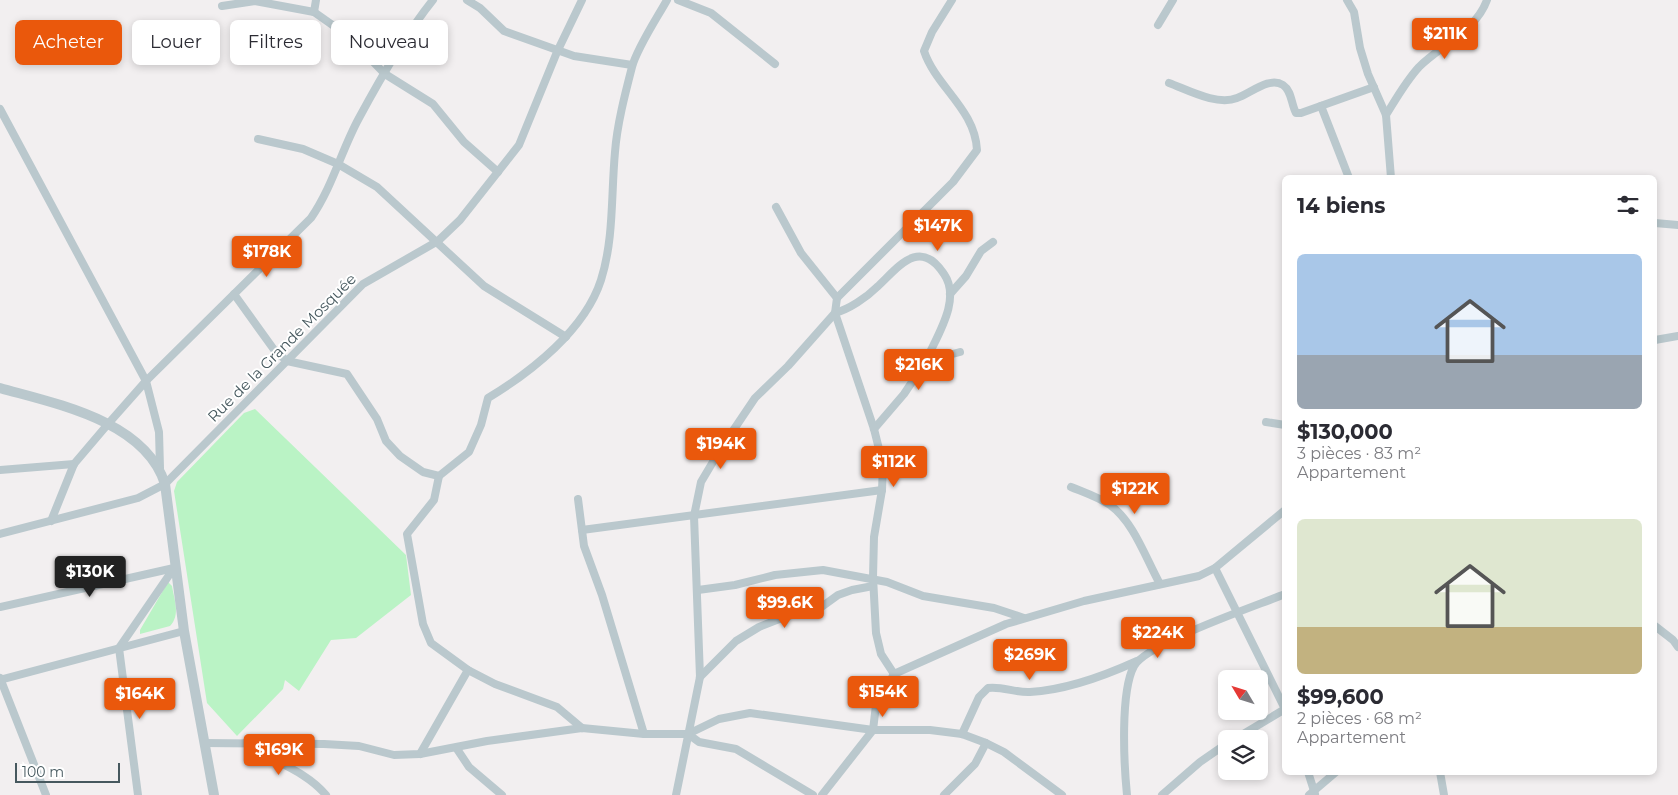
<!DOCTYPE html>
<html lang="fr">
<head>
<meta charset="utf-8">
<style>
  :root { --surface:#fff; --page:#f7f7f7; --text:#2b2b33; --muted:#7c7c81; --accent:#ea580c }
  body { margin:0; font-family:Montserrat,sans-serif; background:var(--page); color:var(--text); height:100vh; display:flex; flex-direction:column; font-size:19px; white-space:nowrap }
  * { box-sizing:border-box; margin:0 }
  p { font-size:16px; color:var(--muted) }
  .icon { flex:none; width:28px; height:28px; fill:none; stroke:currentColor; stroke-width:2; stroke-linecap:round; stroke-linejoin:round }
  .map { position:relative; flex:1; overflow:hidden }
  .sheet { position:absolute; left:1282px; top:175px; width:375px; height:600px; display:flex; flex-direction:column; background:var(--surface); border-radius:8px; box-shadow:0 2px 8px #0003 }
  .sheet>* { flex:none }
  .guide { position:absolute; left:15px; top:20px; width:475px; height:45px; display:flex; gap:10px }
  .needle { width:32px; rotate:308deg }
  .tools { position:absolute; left:1218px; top:670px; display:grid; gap:10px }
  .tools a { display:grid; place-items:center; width:50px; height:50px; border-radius:8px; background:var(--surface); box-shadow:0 2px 8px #0003; font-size:25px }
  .scale { position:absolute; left:15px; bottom:12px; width:105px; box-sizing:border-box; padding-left:5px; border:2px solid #46585e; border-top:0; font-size:14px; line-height:18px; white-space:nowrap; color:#46585e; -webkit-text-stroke:4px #fff; paint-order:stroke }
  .price { position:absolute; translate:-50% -42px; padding:0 11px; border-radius:5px; background:var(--accent); color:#fff; font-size:16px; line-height:32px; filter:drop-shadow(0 1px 2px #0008) }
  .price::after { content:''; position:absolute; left:50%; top:30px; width:15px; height:11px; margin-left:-8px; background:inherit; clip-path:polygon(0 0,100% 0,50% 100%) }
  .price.on { background:#222; color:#fff }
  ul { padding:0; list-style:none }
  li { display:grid; align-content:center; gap:10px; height:265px; padding:0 15px }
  li span { display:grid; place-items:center; height:155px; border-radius:8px; color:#555 }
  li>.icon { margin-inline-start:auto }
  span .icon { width:90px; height:90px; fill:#fffc; stroke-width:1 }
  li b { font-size:21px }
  h2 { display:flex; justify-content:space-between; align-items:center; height:60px; padding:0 15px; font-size:21px }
  .tag { padding:0 18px; border-radius:8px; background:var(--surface); box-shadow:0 2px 8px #0003; font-size:18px; line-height:45px }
  .tag.on { background:var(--accent); color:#fff }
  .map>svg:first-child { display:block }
  .green { fill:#baf3c5 }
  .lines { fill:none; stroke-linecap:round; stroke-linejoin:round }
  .minor { stroke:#bac8cd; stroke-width:8 }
  .tertiary { stroke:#bac8cd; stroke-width:10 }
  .labels { text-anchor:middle; stroke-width:4; stroke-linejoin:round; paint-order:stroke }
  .street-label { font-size:15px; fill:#46585e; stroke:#fff }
</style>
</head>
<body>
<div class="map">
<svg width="1678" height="795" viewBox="0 0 1678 795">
  <rect width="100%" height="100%" fill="#f2eff0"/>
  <g class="green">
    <path d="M 255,409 L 406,555 L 411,595 L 356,638 L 331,640 L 299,691 L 285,680 L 283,689 L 237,736 L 207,703 L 174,491 L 177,482 L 244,413 Z"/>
    <path d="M 168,582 L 172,586 C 174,599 181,615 170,626 L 140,634 L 140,630 Z"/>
  </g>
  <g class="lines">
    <g class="minor">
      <path d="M 467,0 L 480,8 L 504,31 L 574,56 L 632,65"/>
      <path d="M 678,0 L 711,13 L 775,64"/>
      <path d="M 1347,0 L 1354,12 L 1360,48 L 1368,74 L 1386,115 L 1391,178"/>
      <path d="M 222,6 L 255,1 L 314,12 L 348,36 L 385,74 L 433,104 L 464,142 L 498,172"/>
      <path d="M 314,12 L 316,0"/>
      <path d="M 1158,25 L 1173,0"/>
      <path d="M 1169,83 C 1188,90 1217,106 1237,98 C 1250,94 1269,76 1283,85 C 1292,91 1291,104 1296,113 L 1301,113 L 1374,87"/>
      <path d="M 1321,106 L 1349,178"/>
      <path d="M 0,109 L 146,381 L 159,432 L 160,468"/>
      <path d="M 1386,115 C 1396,99 1406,81 1419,67 C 1441,45 1476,31 1487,0"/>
      <path d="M 258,139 L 303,149 L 338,164 L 377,187 L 484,286 L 566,337"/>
      <path d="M 1655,223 L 1678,225"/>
      <path d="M 234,294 L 275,351 L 287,361 L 347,374 L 377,419 L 386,441 L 400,456 L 423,472 L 439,476 L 469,452 L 481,425 L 488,398 C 531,372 585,330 601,280 C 614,239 611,195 615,152 C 617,125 625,94 632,67 C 637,48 657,18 667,0"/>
      <path d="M 950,294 L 966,276 L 981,251 L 993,242"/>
      <path d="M 837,298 L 953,182 L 977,150 C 975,109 936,87 924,51 L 932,32 L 952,0"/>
      <path d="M 1655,340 L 1678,336"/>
      <path d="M 1266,422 L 1285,425"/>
      <path d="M 874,429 L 904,394 L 926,361 L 960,352"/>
      <path d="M 0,470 L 74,464"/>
      <path d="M 439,476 L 434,500 L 407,534 L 423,624 L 431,643 L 468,670 L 495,684 L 557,707 L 582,728"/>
      <path d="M 1071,487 C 1083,492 1098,497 1110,505 C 1134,522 1146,559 1160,584"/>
      <path d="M 578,499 L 584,546 L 602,595 L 644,734"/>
      <path d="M 51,521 L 74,464 L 108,424 L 146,381 L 311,218 C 333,186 341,151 359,118 C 379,81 407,32 433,0"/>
      <path d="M 582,530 L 882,490"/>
      <path d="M 0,534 L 138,498 L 165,484 L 363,284 L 438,241 L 460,220 L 519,145 L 557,52 L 582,0"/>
      <path d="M 1215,568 L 1285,709"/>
      <path d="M 698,590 L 735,585 L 775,575 L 823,570 L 887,582 L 923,596 L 994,608 L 1024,618"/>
      <path d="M 0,607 L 174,568"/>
      <path d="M 1655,626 L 1673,640 L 1678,647"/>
      <path d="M 894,674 L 881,654 L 876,633 L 873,577 L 874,537 L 882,490 L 883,465 L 874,429 L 835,313 C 849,309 866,298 877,287 C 897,269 919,236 944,274 C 962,300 936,337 926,361"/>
      <path d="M 700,677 L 736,641 L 759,627 L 787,616 L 820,608 L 838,595 L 852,590 L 873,586"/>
      <path d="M 0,678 L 46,795"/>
      <path d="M 0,680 L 184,631"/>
      <path d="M 688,734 L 699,742 L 736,749 L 813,795"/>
      <path d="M 962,734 L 979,697 L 988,688 C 1002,686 1016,693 1030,692 C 1067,690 1104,676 1137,661"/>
      <path d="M 1235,739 L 1285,709"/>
      <path d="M 204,743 L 324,744 L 359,746 L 394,755 L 420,754 L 487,741 L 582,728 L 644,734 L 688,734 L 719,719 L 750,713 L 873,730 L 930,730 L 962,734 L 986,743 L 1004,752 L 1062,795"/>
      <path d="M 245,743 C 272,762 304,769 326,795"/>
      <path d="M 457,749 L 469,767 L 502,795"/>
      <path d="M 420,754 L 468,670"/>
      <path d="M 1308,772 L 1315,794"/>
      <path d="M 1440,772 L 1444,795"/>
      <path d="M 138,795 L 119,648 L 174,568"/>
      <path d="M 676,795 L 700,677 L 694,516 L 701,482 L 720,450 L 755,398 L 788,366 L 835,313 L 837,298 L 801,253 L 776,207"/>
      <path d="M 822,795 L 873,730 L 876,705 L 894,674 L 1006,624 L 1084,601 L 1199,576 L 1215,568 L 1285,510"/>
      <path d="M 944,795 L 975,764 L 986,743"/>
      <path d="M 1127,795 C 1124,765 1120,692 1134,666 C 1147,643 1256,606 1285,594"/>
      <path d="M 1162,795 L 1200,762 L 1226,744"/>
      <path d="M 1309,795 L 1336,772"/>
    </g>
    <path class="tertiary" d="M 0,388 C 57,404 145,421 165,484 L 184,631 L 214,795"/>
  </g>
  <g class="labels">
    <g class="street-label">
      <text transform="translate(282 348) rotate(-45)" y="5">Rue de la Grande Mosquée</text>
    </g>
  </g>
</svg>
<div class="tools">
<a><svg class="needle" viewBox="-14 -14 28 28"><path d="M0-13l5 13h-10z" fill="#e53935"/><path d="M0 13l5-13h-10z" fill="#7c7c81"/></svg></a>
<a><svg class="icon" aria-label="layers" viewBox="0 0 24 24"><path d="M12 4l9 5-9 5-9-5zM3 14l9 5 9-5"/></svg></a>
</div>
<div class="scale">100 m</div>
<b class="price" style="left:1445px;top:60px">$211K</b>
<b class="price" style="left:938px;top:252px">$147K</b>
<b class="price" style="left:267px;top:278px">$178K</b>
<b class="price" style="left:919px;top:391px">$216K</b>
<b class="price" style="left:721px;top:470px">$194K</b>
<b class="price" style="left:894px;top:488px">$112K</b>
<b class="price" style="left:1135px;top:515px">$122K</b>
<b class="price on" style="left:90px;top:598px">$130K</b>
<b class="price" style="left:785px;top:629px">$99.6K</b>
<b class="price" style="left:1158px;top:659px">$224K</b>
<b class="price" style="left:1030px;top:681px">$269K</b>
<b class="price" style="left:883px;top:718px">$154K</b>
<b class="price" style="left:140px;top:720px">$164K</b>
<b class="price" style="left:279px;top:776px">$169K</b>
<div class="guide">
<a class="tag on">Acheter</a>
<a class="tag">Louer</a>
<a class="tag">Filtres</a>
<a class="tag">Nouveau</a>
</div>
<section class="sheet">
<h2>14 biens<svg class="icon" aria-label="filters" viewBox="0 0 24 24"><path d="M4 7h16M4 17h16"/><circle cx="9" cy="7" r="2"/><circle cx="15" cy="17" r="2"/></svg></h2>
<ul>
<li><span style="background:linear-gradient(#a9c7e8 65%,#9aa5b1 0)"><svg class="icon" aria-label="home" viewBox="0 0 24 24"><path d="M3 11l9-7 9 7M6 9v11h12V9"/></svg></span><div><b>$130,000</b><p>3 pièces · 83 m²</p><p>Appartement</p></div></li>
<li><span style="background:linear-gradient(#dfe7d0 70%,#c2b280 0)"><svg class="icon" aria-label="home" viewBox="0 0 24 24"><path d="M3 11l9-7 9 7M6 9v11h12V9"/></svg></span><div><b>$99,600</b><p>2 pièces · 68 m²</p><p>Appartement</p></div></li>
</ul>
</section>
</div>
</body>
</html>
